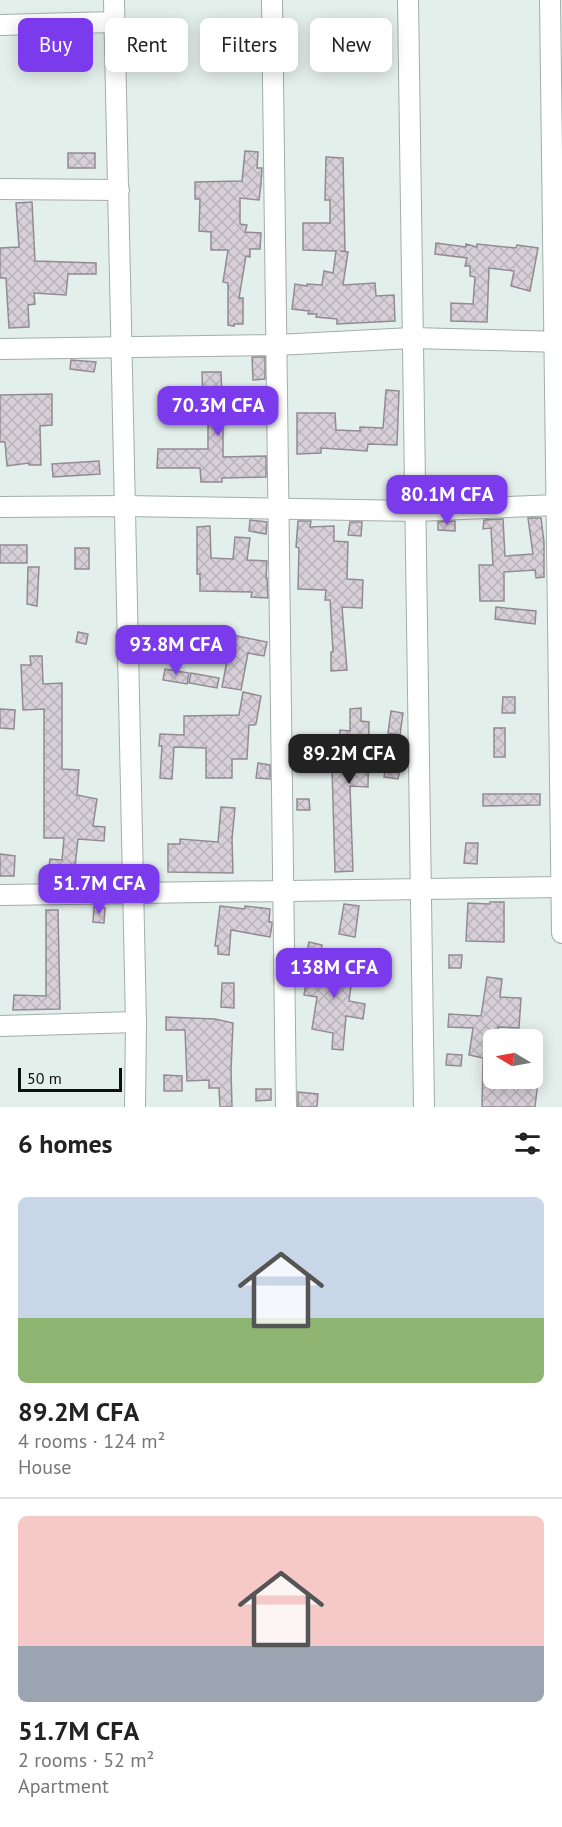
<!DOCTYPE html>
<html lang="en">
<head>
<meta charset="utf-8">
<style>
  :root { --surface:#fff; --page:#f6f6f6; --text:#222; --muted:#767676; --line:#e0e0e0; --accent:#7c3aed }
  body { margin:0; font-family:"PT Sans",sans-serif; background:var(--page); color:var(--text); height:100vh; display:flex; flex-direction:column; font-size:22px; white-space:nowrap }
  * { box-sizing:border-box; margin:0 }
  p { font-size:20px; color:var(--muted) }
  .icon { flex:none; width:33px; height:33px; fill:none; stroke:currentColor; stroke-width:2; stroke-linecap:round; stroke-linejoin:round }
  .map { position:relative; height:1107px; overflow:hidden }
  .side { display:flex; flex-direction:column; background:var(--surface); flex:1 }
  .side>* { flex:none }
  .guide { position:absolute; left:18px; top:18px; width:526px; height:54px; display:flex; gap:12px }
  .needle { width:39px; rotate:280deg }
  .buttons { position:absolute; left:483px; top:1029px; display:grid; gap:12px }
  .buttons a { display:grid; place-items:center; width:60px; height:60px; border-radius:9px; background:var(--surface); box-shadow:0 3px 15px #0003; font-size:30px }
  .scale { position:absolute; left:18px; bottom:15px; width:104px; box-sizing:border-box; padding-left:6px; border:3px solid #0c100f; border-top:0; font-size:16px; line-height:21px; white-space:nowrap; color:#0c100f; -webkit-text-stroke:4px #e3efeb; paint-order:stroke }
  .price { position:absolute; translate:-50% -51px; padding:0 14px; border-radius:12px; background:var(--accent); color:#fff; font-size:20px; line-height:39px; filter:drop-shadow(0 2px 3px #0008) }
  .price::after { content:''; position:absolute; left:50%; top:36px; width:18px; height:14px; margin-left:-9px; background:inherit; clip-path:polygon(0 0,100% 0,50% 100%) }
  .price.selected { background:#222; color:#fff }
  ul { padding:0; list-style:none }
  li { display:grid; align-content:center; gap:12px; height:318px; padding:0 18px }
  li+li { border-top:2px solid var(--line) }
  li span { display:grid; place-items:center; height:186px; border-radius:9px; color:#555 }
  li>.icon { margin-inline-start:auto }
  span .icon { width:108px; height:108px; fill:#fffc; stroke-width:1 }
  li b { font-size:26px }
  h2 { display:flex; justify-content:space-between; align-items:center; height:72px; padding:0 18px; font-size:26px }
  .pill { padding:0 21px; border-radius:9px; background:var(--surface); box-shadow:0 3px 15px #0003; font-size:21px; line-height:54px }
  .pill.selected { background:var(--accent); color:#fff }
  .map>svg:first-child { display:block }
  .building { fill:url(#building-cross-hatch); stroke:#928b94; stroke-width:1.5 }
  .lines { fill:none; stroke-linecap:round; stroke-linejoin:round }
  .minor-casing { stroke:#a2aeaa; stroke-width:22 }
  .minor { stroke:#fff; stroke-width:20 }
</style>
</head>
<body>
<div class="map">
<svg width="562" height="1107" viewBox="0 0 562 1107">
  <defs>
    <pattern id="building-cross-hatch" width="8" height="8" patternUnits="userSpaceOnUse" patternTransform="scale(1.5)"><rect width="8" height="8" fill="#d8d0d9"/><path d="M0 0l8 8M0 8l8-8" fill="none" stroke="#b8b2b9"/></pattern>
  </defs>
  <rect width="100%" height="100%" fill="#e3efeb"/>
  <g class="building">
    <path d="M 245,151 L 258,152 L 257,168 L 262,168 L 261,184 L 259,200 L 240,198 L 240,224 L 247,225 L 245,232 L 261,233 L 260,249 L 250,249 L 250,257 L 246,256 L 239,298 L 243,298 L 243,324 L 234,324 L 234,326 L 228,325 L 228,283 L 223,282 L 228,250 L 211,250 L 211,232 L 199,231 L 200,199 L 195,199 L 195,182 L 242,181 Z"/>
    <rect x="68" y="153" width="27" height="15"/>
    <path d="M 326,157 L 343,158 L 345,251 L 340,251 L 348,252 L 343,285 L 375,283 L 376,296 L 394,295 L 395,321 L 337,324 L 337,319 L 316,317 L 317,314 L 308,314 L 309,311 L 292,309 L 295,284 L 307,286 L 307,284 L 322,285 L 324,271 L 333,273 L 336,251 L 303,250 L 303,223 L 330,223 L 330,200 L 325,200 Z"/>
    <path d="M 32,202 L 35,261 L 96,263 L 96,274 L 68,274 L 66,295 L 34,293 L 35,304 L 28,305 L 29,327 L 9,328 L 6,278 L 0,278 L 0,248 L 19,247 L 16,203 Z"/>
    <path d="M 436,243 L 466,247 L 466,244 L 477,247 L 477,244 L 516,248 L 517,245 L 538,248 L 530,291 L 511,286 L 514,271 L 489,268 L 487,322 L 451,321 L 451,303 L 473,304 L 475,277 L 470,276 L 470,266 L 465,266 L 467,258 L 435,254 Z"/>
    <path d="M 252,357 L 265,357 L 265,379 L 253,380 Z"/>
    <path d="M 71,360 L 96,362 L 94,372 L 70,369 Z"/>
    <path d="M 202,372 L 221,372 L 222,397 L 246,396 L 246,406 L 265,407 L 265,421 L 223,424 L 223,457 L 266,456 L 266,477 L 222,478 L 222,482 L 201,482 L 200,468 L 157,468 L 158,449 L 208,449 L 208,424 L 192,423 L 193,408 L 203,409 Z"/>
    <path d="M 386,390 L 399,391 L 397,445 L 368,444 L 367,451 L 321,448 L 321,453 L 297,454 L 297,413 L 335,413 L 336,430 L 360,431 L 360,427 L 383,428 Z"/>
    <path d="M 52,394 L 52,425 L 40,426 L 41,465 L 29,465 L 29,463 L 7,466 L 5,442 L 0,442 L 0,395 Z"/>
    <path d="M 99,461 L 100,474 L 53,477 L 52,464 Z"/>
    <path d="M 528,518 L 541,518 L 544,542 L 544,577 L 536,578 L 535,570 L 504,572 L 504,601 L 480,601 L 479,565 L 493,565 L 491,528 L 483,529 L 484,520 L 503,519 L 505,556 L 533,554 Z"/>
    <path d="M 250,520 L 267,522 L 266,534 L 249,531 Z"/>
    <path d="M 298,521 L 311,521 L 310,527 L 334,526 L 334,541 L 348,542 L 347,579 L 363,580 L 362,608 L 342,607 L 347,670 L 331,671 L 331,652 L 333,652 L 330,600 L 325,600 L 326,590 L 298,589 L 299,548 L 296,547 Z"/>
    <path d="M 455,521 L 455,531 L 438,530 L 438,522 Z"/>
    <path d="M 350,522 L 362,522 L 361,536 L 348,535 Z"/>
    <path d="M 210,526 L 211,558 L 233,559 L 235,537 L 250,538 L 247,560 L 267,561 L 266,578 L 267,578 L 268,598 L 251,597 L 252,592 L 200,591 L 200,574 L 197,574 L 197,527 Z"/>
    <rect x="0" y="545" width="27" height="18"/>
    <rect x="75" y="548" width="14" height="21"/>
    <path d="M 28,567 L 39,567 L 37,606 L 27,604 Z"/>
    <path d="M 496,607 L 536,611 L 535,624 L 495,619 Z"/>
    <path d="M 78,632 L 88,634 L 86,644 L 76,642 Z"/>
    <path d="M 206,632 L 206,644 L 161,645 L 161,634 Z"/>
    <path d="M 232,635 L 267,642 L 264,656 L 248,653 L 241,690 L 222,687 Z"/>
    <path d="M 30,656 L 42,656 L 43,684 L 62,683 L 62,769 L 79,770 L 77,795 L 97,799 L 93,826 L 105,827 L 104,841 L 78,839 L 74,876 L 48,873 L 50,859 L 62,860 L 64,838 L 44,838 L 44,709 L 23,710 L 21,665 L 31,665 Z"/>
    <path d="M 165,669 L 189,673 L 187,684 L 163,680 Z"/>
    <path d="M 191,673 L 219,678 L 217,688 L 189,683 Z"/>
    <path d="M 243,692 L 261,696 L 256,724 L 254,725 L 249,725 L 247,759 L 232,759 L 232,778 L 206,778 L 206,748 L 174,747 L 172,779 L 160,778 L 162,746 L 159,746 L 160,734 L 184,735 L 184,716 L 239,715 Z"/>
    <path d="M 503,697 L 515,697 L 515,713 L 502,713 Z"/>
    <path d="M 361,708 L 361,721 L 369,722 L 368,787 L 350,786 L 353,871 L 335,872 L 332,768 L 334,768 L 334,755 L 338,755 L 340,730 L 350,731 L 350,709 Z"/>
    <path d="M 0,709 L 15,710 L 14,729 L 0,728 Z"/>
    <path d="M 391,711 L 403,713 L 400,735 L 388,733 Z"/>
    <rect x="494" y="728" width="11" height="29"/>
    <path d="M 388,756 L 402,759 L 398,779 L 384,777 Z"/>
    <path d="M 258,763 L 270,765 L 270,779 L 256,778 Z"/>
    <path d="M 483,794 L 540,794 L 540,805 L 483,806 Z"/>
    <path d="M 297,799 L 309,799 L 310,810 L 297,810 Z"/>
    <path d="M 221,807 L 235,808 L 232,839 L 233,873 L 168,872 L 168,844 L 180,844 L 180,839 L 218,842 Z"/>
    <path d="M 466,843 L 478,843 L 477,864 L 464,863 Z"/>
    <path d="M 0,854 L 15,856 L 14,876 L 0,876 Z"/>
    <path d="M 490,902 L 504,902 L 504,942 L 466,941 L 468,903 L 490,904 Z"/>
    <path d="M 344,904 L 359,906 L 355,937 L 339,934 Z"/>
    <path d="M 220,906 L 245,909 L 245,906 L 270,909 L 269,922 L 272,922 L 272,925 L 270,937 L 231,930 L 229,955 L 218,954 L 218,946 L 215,946 Z"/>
    <path d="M 94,907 L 105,908 L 104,923 L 93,922 Z"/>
    <path d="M 46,910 L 58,910 L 60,1009 L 13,1010 L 14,995 L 46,996 Z"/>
    <path d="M 309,942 L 322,945 L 320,958 L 306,955 Z"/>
    <path d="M 449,955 L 462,955 L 461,968 L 449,968 Z"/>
    <path d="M 321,959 L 354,963 L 349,1001 L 365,1004 L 363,1019 L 346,1016 L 343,1050 L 332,1049 L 333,1033 L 312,1029 L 317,997 L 304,995 L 307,979 L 317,981 Z"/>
    <path d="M 487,977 L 502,979 L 500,997 L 521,998 L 519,1028 L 498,1027 L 498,1040 L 494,1040 L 494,1078 L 534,1078 L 534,1080 L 538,1081 L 535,1107 L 482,1107 L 483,1058 L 469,1055 L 473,1028 L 448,1027 L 449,1014 L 481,1016 Z"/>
    <path d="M 222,983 L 234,983 L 234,1008 L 221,1007 Z"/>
    <path d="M 166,1017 L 215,1019 L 233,1023 L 231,1070 L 232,1107 L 220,1107 L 219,1088 L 209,1088 L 209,1080 L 187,1081 L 185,1030 L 166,1030 Z"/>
    <path d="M 447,1054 L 462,1055 L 461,1066 L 446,1065 Z"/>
    <path d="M 164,1075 L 182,1076 L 182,1091 L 164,1091 Z"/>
    <path d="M 256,1089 L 271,1089 L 271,1100 L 256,1101 Z"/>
    <path d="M 298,1092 L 318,1094 L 317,1107 L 298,1107 Z"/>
  </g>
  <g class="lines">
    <g class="minor-casing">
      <g id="minor">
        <path d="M 114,0 L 136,1022 L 135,1107"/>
        <path d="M 272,0 L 286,1107"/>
        <path d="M 408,0 L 424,1107"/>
        <path d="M 550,0 L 562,933"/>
        <path d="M 0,25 L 115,22"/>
        <path d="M 0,189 L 119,190"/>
        <path d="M 0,349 L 277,345 L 412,338 L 562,342"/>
        <path d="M 0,507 L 125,506 L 416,511 L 557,505"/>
        <path d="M 0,895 L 562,887"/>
        <path d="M 0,1026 L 136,1022"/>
      </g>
    </g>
    <use href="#minor" class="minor"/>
  </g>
</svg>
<div class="buttons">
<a><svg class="needle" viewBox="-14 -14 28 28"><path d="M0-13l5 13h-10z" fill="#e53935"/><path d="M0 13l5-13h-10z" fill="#767676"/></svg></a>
</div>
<div class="scale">50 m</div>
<b class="price" style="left:218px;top:437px">70.3M CFA</b>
<b class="price" style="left:447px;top:526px">80.1M CFA</b>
<b class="price" style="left:176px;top:676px">93.8M CFA</b>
<b class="price selected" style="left:349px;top:785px">89.2M CFA</b>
<b class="price" style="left:99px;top:915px">51.7M CFA</b>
<b class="price" style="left:334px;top:999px">138M CFA</b>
<div class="guide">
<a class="pill selected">Buy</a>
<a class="pill">Rent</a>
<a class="pill">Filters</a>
<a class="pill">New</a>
</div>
</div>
<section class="side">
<h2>6 homes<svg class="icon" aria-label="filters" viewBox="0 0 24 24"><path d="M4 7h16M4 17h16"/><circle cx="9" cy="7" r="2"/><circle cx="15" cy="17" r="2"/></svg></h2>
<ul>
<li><span style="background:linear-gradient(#c9d6e8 65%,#8fb573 0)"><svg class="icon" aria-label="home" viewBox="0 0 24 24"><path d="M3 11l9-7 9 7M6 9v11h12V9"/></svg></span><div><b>89.2M CFA</b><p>4 rooms · 124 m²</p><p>House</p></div></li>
<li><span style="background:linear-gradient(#f6c9c9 70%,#9aa5b1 0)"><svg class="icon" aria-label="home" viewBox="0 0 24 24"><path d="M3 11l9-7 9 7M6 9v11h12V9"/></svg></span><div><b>51.7M CFA</b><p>2 rooms · 52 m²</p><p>Apartment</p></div></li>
</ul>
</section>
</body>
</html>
